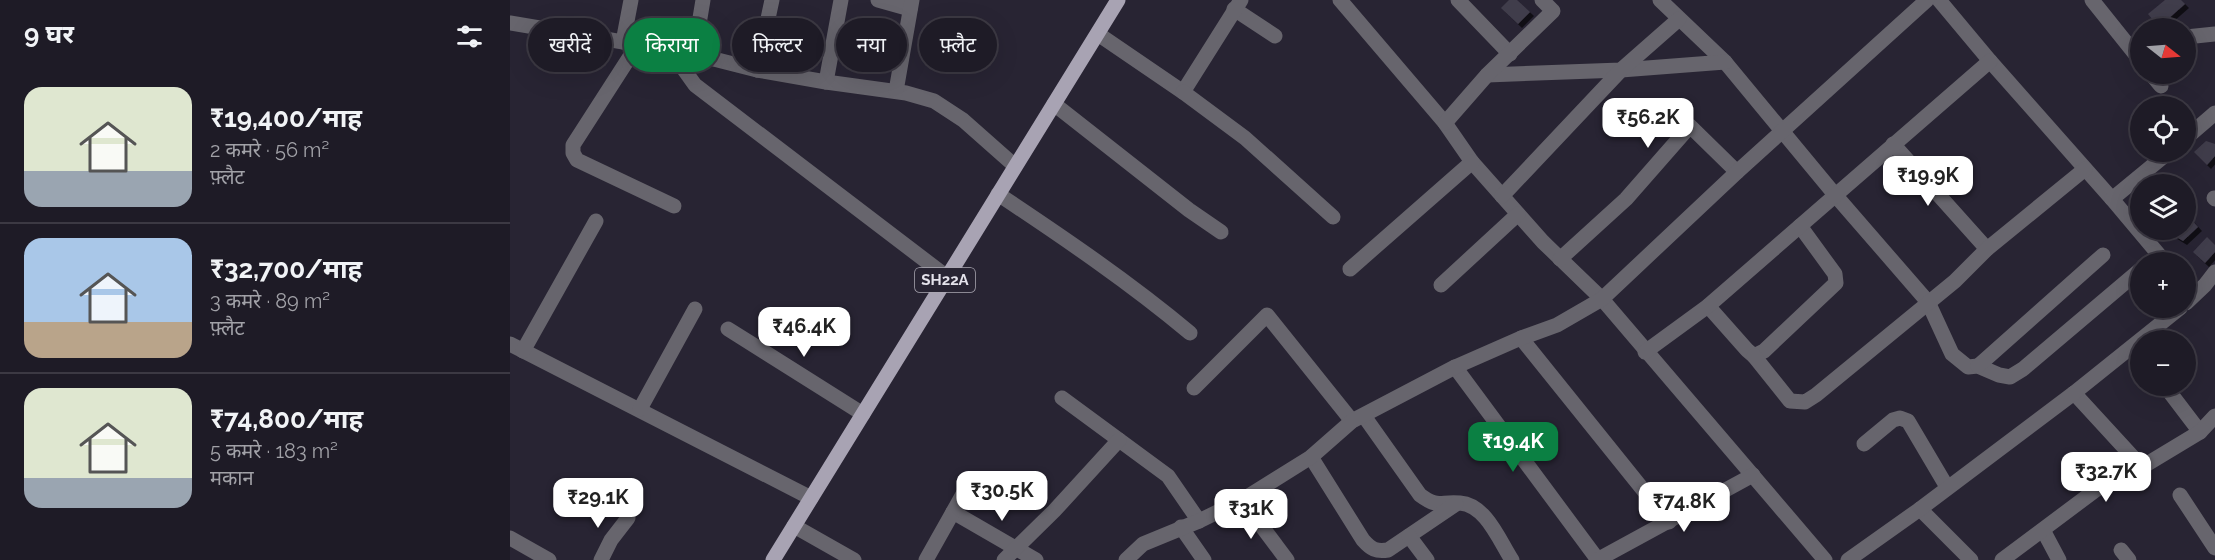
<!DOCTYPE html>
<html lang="hi">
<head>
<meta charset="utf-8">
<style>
  :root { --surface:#1e1b26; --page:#2b2832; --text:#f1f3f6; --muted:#a1a1a7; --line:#3c3943; --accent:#0b8043 }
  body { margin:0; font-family:Raleway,"Noto Sans Devanagari",sans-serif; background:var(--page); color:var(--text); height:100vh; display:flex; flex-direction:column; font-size:22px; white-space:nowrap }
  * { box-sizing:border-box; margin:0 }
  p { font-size:20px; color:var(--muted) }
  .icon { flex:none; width:33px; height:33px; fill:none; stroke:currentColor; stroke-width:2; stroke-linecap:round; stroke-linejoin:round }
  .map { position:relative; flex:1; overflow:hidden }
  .side { display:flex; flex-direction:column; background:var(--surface); width:510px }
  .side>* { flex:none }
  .hud { position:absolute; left:18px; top:18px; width:570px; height:54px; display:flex; gap:12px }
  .needle { width:39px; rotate:107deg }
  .fabs { position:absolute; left:1620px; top:18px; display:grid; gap:12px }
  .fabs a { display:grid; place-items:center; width:66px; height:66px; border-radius:50%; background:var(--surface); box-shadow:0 6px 24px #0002,0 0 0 2px var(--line); font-size:30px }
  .price { position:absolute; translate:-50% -51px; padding:0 14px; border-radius:12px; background:#fff; color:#222; font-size:20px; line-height:39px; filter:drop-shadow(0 2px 3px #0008) }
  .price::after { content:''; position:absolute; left:50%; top:36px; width:18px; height:14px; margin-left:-9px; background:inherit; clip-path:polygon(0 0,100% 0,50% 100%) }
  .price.active { background:var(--accent); color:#fff }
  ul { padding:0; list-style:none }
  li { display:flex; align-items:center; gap:18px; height:150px; padding:0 24px }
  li+li { border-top:2px solid var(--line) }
  li span { display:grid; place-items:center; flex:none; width:168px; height:120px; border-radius:18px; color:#555 }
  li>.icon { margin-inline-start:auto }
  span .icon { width:72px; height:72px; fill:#fffc; stroke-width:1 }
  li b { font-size:26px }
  h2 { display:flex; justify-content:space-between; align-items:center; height:72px; padding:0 24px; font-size:26px }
  .tag { padding:0 21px; border-radius:27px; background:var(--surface); box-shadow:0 6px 24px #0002,0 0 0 2px var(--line); font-size:21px; line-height:54px }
  .tag.active { background:var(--accent); color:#fff }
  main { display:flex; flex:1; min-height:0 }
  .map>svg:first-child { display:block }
  .building { fill:#413d4c; filter:url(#shadow) }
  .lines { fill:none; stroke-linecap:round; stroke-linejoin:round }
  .minor { stroke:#67656d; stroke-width:15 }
  .major { stroke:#a8a3b3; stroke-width:15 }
  .labels { text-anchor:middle; stroke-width:6; stroke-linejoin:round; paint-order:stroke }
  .shield { fill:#282433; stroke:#aca9b4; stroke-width:1.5 }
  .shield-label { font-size:15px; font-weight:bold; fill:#e4e2eb }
</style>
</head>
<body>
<main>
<section class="side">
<h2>9 घर<svg class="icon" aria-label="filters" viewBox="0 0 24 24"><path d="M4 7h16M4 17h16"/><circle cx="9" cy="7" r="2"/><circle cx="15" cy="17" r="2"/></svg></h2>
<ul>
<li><span style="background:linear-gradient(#dfe7d0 70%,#9aa5b1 0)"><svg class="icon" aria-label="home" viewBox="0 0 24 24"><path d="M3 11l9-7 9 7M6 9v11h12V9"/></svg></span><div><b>₹19,400/माह</b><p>2 कमरे · 56 m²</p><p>फ़्लैट</p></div></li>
<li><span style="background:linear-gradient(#a9c7e8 70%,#b9a48a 0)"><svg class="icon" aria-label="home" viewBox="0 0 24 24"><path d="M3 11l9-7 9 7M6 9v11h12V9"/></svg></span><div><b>₹32,700/माह</b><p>3 कमरे · 89 m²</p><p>फ़्लैट</p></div></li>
<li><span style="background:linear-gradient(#dfe7d0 75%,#9aa5b1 0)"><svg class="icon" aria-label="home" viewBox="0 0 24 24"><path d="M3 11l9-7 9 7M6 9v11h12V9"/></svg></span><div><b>₹74,800/माह</b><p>5 कमरे · 183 m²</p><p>मकान</p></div></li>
</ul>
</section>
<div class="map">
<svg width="1705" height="560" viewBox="0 0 1705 560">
  <defs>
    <filter id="shadow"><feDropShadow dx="4" dy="4" stdDeviation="0" flood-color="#0009"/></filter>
  </defs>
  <rect width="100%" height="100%" fill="#282433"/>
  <g class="building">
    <path d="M 999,0 L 1007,0 L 1020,12 L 1008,24 L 991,8 Z"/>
    <path d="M 1655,0 L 1671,0 L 1675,4 L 1649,27 L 1638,14 Z"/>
    <path d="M 1696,141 L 1705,144 L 1705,156 L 1697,165 L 1684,152 Z"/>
    <path d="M 1678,216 L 1688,227 L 1673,241 L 1660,233 L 1664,230 L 1676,230 L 1676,218 Z"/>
    <path d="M 1697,237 L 1705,245 L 1705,252 L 1695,263 L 1683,252 Z"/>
  </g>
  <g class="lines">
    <g class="minor">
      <path d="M 368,0 L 400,9"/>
      <path d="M 830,0 L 935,123 L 962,162 L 1033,242 L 1092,299 L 1315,560"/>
      <path d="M 948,0 L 1000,54"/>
      <path d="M 1150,0 L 1215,62 L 1326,196 L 1418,302 L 1442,354 L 1458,367 L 1468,366 L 1489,375 L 1500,377 L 1513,369 L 1630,270"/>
      <path d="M 1429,0 L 1480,61 L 1602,199"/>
      <path d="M 1582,0 L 1630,60"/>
      <path d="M 724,9 L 765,36"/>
      <path d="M 0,23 L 184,54 L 247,70 L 316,82 L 396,93 L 424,101 L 453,120 L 505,166"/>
      <path d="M 588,34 L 673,92 L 731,0"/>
      <path d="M 1676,37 L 1705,34"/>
      <path d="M 113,42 L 121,0"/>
      <path d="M 128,44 L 63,145 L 63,153 L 67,160 L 164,206"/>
      <path d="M 160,50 L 185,85 L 437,277"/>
      <path d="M 184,54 L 193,0"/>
      <path d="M 247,70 L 262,0"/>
      <path d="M 1641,74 L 1651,86"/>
      <path d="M 977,75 L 1111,70 L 1215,62"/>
      <path d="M 316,82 L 331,0"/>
      <path d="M 386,91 L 402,0"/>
      <path d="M 673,92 L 735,138 L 823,217"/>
      <path d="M 544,104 L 679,210 L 711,232"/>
      <path d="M 935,123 L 977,75 L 1043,11 L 1032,0"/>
      <path d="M 1676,138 L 1705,113"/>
      <path d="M 1383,144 L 1477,249"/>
      <path d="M 488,194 C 554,238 619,282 680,333"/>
      <path d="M 992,196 L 1111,70 L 1169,19"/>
      <path d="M 1704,198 L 1705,199"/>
      <path d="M 1050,259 L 1116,199 L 1180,126 L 1227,172"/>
      <path d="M 1655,262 L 1602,199 L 1659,152"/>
      <path d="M 840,269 L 962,162"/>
      <path d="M 931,285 L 1008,214"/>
      <path d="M 1676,303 L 1695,285 L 1705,272"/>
      <path d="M 1198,306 L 1237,350 L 1244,356 L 1254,351 L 1326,283 L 1325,274 L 1290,226"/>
      <path d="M 218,329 L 353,414"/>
      <path d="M 1011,338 L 1159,522"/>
      <path d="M 0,344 L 301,498"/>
      <path d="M 13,351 L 86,221"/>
      <path d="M 1135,352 L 1198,306 L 1480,61"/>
      <path d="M 1244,356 L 1280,401 L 1295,402 L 1306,395 L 1445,281 L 1477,249 L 1575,169"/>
      <path d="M 1468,366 L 1593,255"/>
      <path d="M 945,367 L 1088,560"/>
      <path d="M 1655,386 L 1690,432"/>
      <path d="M 684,388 L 757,315 L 842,421"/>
      <path d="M 1564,393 L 1632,467"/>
      <path d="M 552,398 L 658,476 L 689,521"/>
      <path d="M 130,409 L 185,309"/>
      <path d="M 854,416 L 910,495 C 929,509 929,501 950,503 C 976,505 989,540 1002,560"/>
      <path d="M 1354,444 L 1383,420 L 1390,418 L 1398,421 L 1437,487"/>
      <path d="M 801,457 L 853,540 C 861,549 866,552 878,550 L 946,504"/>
      <path d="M 1670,495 L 1705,548"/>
      <path d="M 732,500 L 777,560"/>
      <path d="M 1410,509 L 1461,560"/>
      <path d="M 443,512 L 526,560"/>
      <path d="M 284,526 L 344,560"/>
      <path d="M 671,527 L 694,560"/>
      <path d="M 1533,530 L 1549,560"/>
      <path d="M 899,536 L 917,560"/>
      <path d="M 0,538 L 39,560"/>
      <path d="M 1611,550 L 1619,560"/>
      <path d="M 91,560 L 101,540 L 118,518"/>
      <path d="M 416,560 L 461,480"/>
      <path d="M 494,560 L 544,511 L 609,440"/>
      <path d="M 616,560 L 633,544 L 689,521 L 732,500 L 801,457 L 842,421 L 945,367 L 1011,338 L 1047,325 L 1092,299 L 1227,172 L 1417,0"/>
      <path d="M 1087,560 L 1243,475"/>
      <path d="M 1338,560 L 1410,509 L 1564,393 L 1670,308"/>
      <path d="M 1492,560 L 1587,489 L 1632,467 L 1690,432 L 1705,416"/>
    </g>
    <path class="major" d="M 263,560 L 608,0"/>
  </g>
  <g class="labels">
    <rect class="shield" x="405" y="268" width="60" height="24" rx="4.5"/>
    <g class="shield-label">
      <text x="435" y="285">SH22A</text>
    </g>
  </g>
</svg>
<div class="fabs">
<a><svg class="needle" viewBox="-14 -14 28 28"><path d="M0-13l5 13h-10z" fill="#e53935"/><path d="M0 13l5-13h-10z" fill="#a1a1a7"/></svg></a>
<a><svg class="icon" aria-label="locate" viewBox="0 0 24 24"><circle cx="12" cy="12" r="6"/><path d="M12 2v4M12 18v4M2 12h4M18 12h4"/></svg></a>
<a><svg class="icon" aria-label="layers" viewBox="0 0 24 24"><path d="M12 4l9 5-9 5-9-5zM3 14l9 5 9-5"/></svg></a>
<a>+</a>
<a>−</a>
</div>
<b class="price" style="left:1138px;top:149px">₹56.2K</b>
<b class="price" style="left:1418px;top:207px">₹19.9K</b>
<b class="price" style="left:294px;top:358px">₹46.4K</b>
<b class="price active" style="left:1003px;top:473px">₹19.4K</b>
<b class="price" style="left:1596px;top:503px">₹32.7K</b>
<b class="price" style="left:492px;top:522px">₹30.5K</b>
<b class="price" style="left:88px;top:529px">₹29.1K</b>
<b class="price" style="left:1174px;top:533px">₹74.8K</b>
<b class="price" style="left:741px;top:540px">₹31K</b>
<div class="hud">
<a class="tag">खरीदें</a>
<a class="tag active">किराया</a>
<a class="tag">फ़िल्टर</a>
<a class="tag">नया</a>
<a class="tag">फ़्लैट</a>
</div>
</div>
</main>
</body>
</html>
